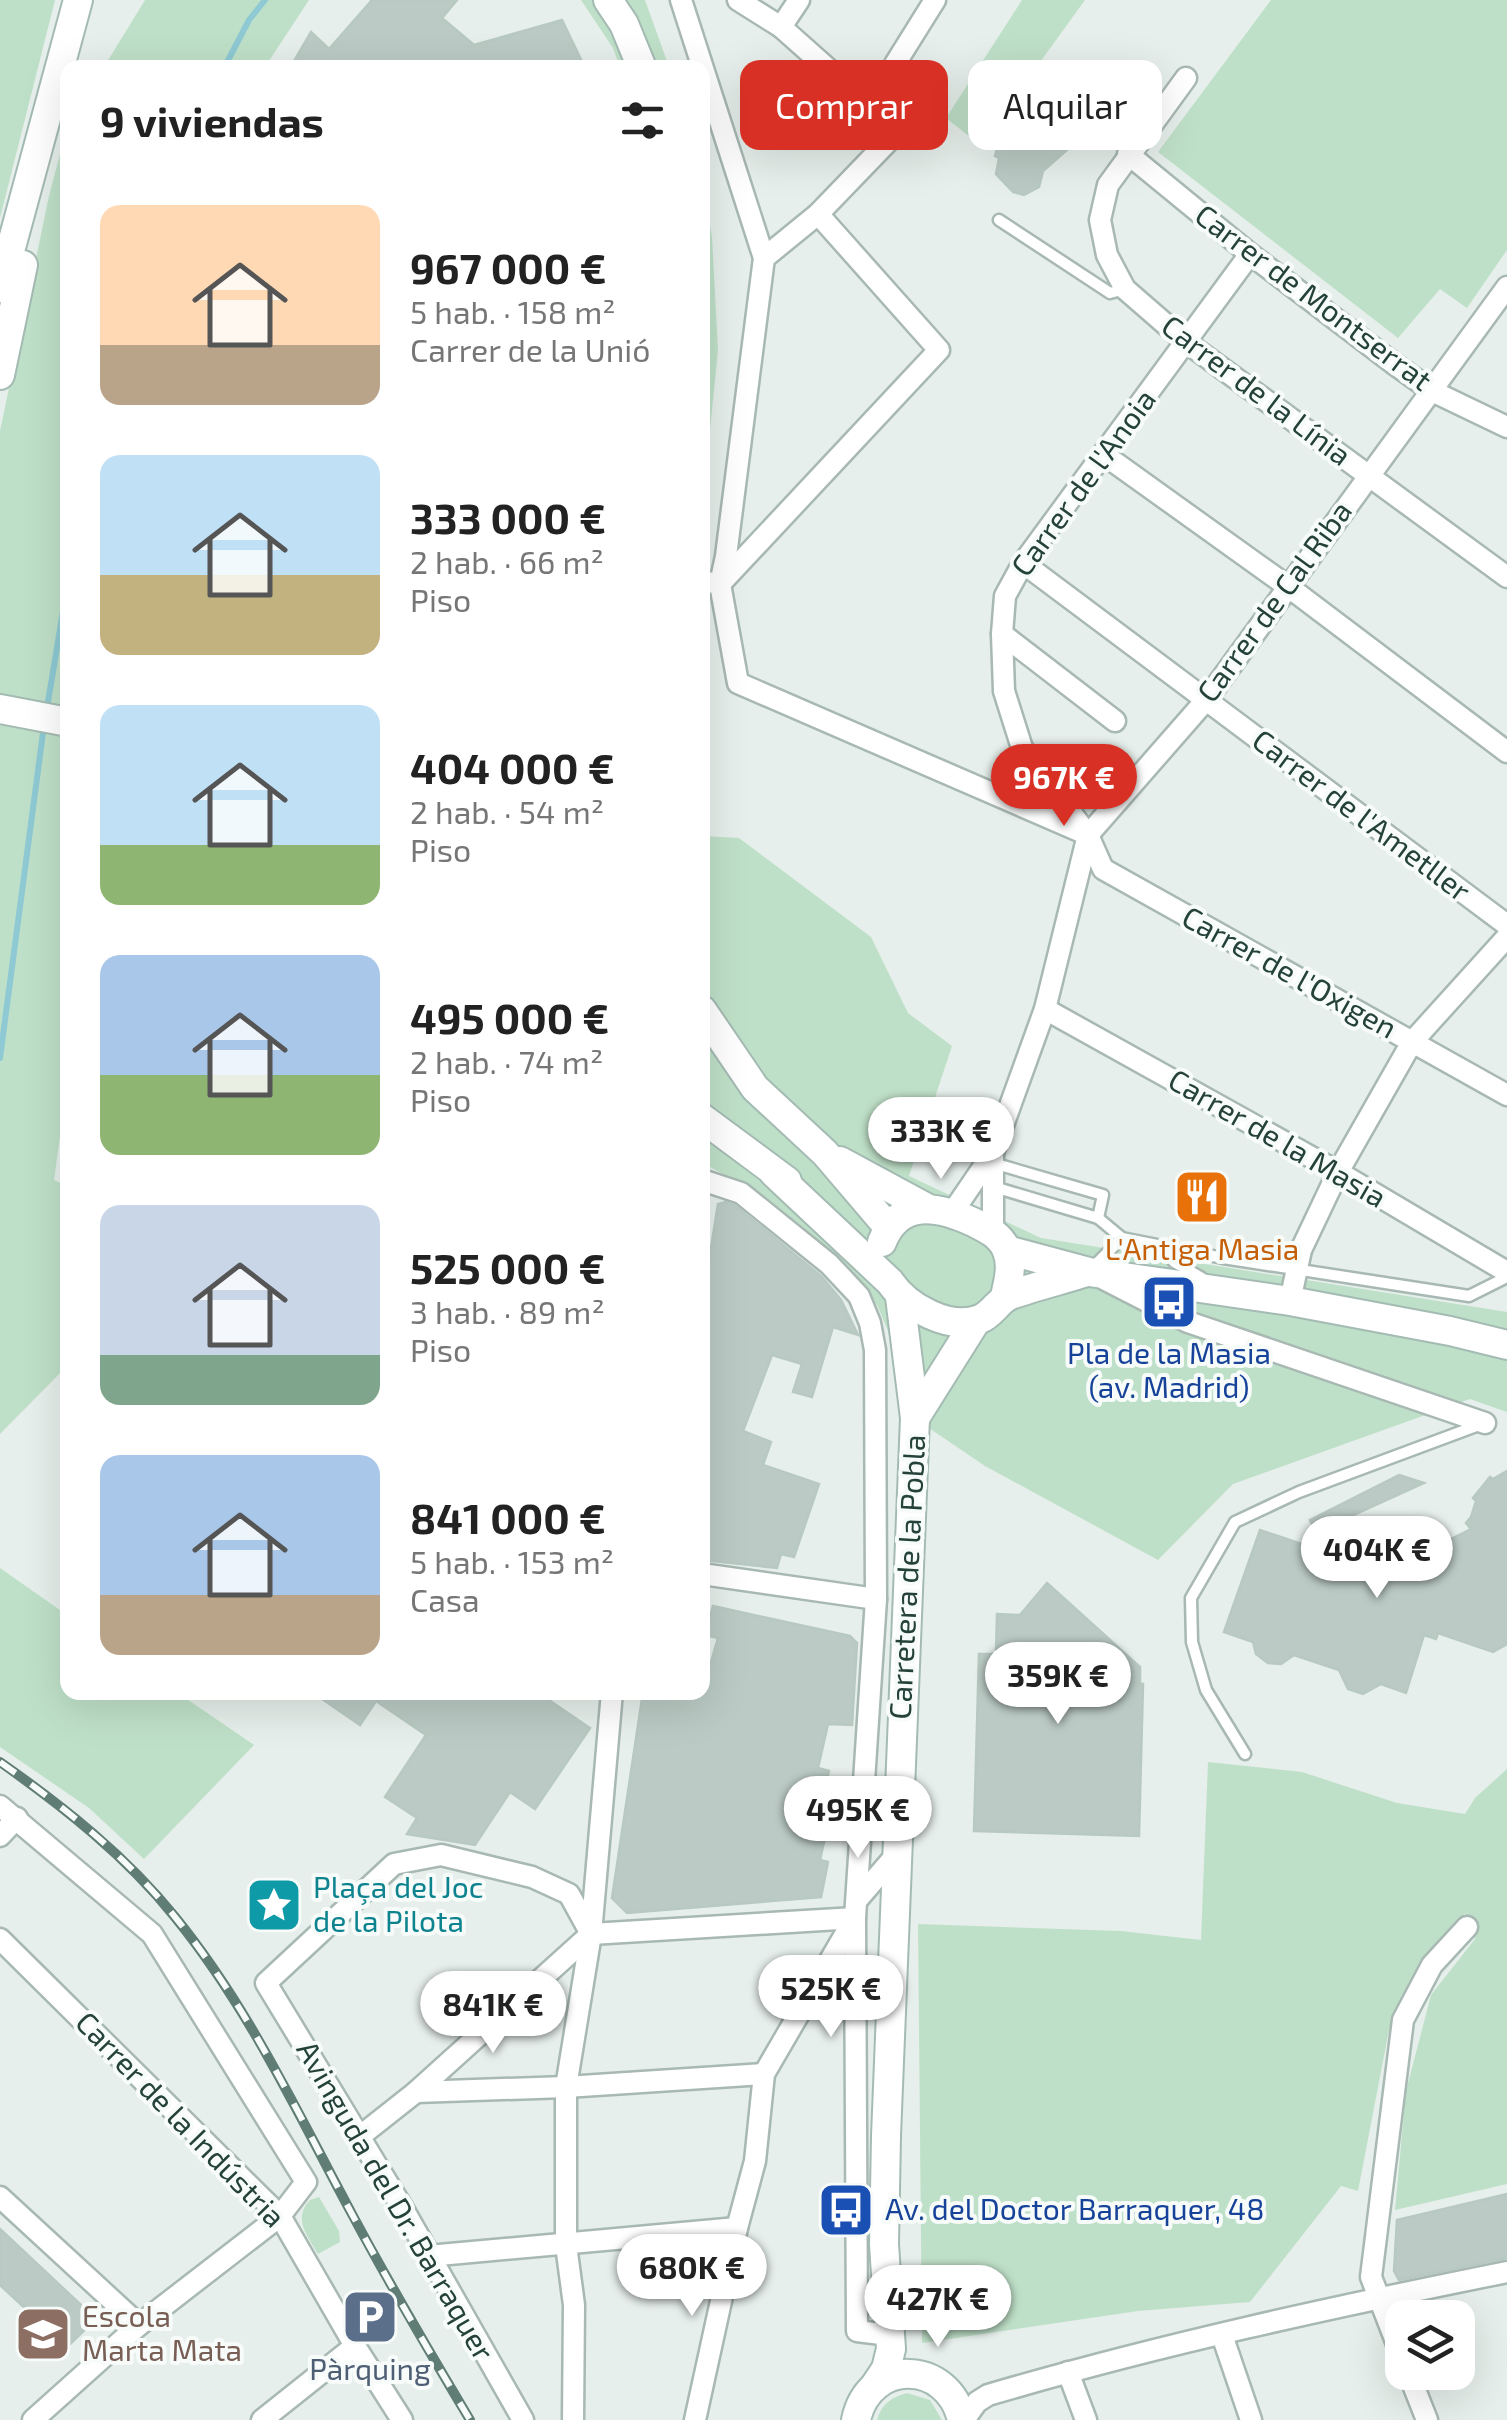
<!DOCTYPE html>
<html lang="es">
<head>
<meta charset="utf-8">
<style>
  :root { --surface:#fff; --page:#f2f2f2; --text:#222; --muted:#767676; --accent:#d93025 }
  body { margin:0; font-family:"Exo 2",sans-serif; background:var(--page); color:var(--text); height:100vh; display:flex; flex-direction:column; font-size:38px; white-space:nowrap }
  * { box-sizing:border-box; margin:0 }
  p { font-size:32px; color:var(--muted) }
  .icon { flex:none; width:55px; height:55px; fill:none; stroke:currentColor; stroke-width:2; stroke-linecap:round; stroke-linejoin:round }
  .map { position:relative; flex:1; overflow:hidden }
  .sheet { position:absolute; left:60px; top:60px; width:650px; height:1640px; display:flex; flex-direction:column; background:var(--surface); border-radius:20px; box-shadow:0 10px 40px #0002 }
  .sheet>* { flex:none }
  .top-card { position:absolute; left:740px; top:60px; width:615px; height:90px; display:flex; gap:20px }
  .fabs { position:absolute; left:1385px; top:2300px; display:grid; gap:20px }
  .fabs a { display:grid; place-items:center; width:90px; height:90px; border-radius:20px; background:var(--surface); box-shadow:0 10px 40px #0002; font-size:50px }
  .price { position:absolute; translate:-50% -85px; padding:0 22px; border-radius:35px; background:#fff; color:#222; font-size:32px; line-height:65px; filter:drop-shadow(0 2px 5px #0008) }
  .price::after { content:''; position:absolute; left:50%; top:60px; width:30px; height:22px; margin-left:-15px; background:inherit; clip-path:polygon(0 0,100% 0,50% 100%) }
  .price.selected { background:var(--accent); color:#fff }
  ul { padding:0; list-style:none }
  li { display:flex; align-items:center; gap:30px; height:250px; padding:0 40px }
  li span { display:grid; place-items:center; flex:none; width:280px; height:200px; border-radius:20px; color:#555 }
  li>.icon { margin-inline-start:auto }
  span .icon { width:120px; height:120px; fill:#fffc; stroke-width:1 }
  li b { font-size:42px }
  h2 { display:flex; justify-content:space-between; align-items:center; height:120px; padding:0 40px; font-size:42px }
  .chip { padding:0 35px; border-radius:20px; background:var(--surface); box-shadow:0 10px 40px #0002; font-size:35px; line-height:90px }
  .chip.selected { background:var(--accent); color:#fff }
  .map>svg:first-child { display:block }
  .green { fill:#bfe0c8 }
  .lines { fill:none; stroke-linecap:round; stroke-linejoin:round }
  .stream { stroke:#8ec9d4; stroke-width:6 }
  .building { fill:#bbcac4; stroke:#b8c9c2; stroke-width:2.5 }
  .lane-casing { stroke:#a8b8b2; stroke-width:15 }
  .street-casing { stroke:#a8b8b2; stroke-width:25 }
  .secondary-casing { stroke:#a4bbb3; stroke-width:32 }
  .lane { stroke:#fff; stroke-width:10 }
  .street { stroke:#fff; stroke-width:20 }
  .secondary { stroke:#fff; stroke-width:28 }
  .rail-casing { stroke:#5f7d75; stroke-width:10 }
  .rail { stroke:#f7fbf9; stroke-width:6; stroke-dasharray:19; stroke-linecap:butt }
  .labels { text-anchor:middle; stroke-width:8; stroke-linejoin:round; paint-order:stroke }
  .street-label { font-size:30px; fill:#24423a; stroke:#f7fbf9 }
  .food-label { font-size:30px; fill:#c56008; stroke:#f7fbf9 }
  .transit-label { font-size:30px; fill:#164399; stroke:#f7fbf9 }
  .culture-label { font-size:30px; fill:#0d838f; stroke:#f7fbf9; text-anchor:start }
  .education-label { font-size:30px; fill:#785e54; stroke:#f7fbf9; text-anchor:start }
  .service-label { font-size:30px; fill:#4e5e75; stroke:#f7fbf9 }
</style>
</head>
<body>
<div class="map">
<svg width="1507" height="2420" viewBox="0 0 1507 2420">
  <rect width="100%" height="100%" fill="#e6efeb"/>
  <g class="green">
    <path d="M 0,0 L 55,0 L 0,218 Z"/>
    <path d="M 145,0 L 309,0 L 265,67 L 104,67 Z"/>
    <path d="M 581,0 L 645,0 L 669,67 L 620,67 L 613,48 Z"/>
    <path d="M 1022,0 L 1085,0 L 980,145 L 946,118 Z"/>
    <path d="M 1271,0 L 1507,0 L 1507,250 L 1467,308 L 1440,289 L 1398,338 L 1158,152 Z"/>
    <path d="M 67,127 L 68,1098 L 65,1100 L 54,1180 L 67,1186 L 67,1366 L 0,1434 L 0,431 L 49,196 Z"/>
    <path d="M 703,187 L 712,237 L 718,350 L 703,499 Z"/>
    <path d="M 703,836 L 739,838 L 871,937 L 908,1013 L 952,1046 L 909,1176 L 1041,1238 L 1507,1312 L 1507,1412 L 1470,1399 L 1233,1484 L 1158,1560 L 985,1466 L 929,1428 L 877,1305 L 748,1188 L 703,1163 Z"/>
    <path d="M 0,1568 L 67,1615 L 68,1692 L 178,1693 L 254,1745 L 144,1859 L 89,1808 L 0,1747 Z"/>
    <path d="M 1208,1762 L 1302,1772 L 1397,1803 L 1465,1814 L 1475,1798 L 1507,1769 L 1507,2184 L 1395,2210 L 1406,2091 L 1431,1995 L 1475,1939 L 1465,1913 L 1422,1961 L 1389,2030 L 1358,2191 L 1341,2186 L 1250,2302 L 1138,2311 L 922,2343 L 918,1924 L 1121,1931 L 1201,1940 Z"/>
    <path d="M 319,2197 L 339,2231 L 340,2242 L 318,2254 C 308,2236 292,2219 310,2200 Z"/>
    <path d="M 907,2393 L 930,2400 L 942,2420 L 877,2420 C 881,2404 892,2397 907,2393 Z"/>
  </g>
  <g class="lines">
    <g class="stream">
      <path d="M 224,68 L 249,20 L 265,0"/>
      <path d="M 47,708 L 68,581"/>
      <path d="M 0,1058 L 44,725"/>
    </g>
  </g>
  <g class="building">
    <path d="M 372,0 L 457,0 L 442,18 L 474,45 L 562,20 L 585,68 L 290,68 L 311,32 L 329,49 Z"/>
    <path d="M 1031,96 L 1045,106 L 1041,112 L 1054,127 L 1068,133 L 1071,141 L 1068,149 L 1043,171 L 1039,187 L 1024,195 L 1013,192 L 996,174 L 999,158 L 995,156 L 999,141 L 991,139 L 1004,115 L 1026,104 Z"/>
    <path d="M 725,1202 L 734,1205 L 821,1276 L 841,1300 L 858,1335 L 833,1327 L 812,1397 L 793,1392 L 802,1364 L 772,1355 L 743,1431 L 771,1442 L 763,1465 L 819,1484 L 794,1557 L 781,1554 L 777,1568 L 702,1560 L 702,1305 L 718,1204 Z"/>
    <path d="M 1507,1471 L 1507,1644 L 1493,1652 L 1438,1633 L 1436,1639 L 1424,1635 L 1406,1693 L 1381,1684 L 1363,1694 L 1348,1689 L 1339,1670 L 1294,1655 L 1281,1664 L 1268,1663 L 1256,1654 L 1253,1642 L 1224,1632 L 1260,1530 L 1340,1557 L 1340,1563 L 1388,1579 L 1399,1564 L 1412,1566 L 1418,1551 L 1451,1557 L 1451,1539 L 1471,1529 L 1466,1523 L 1471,1517 L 1476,1501 L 1473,1498 L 1490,1477 L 1493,1479 Z"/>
    <path d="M 1399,1475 L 1424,1483 L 1316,1532 L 1310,1520 Z"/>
    <path d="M 1047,1583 L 1140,1667 L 1140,1684 L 1143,1684 L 1139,1836 L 974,1831 L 979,1654 L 996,1654 L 997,1614 L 1020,1615 Z"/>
    <path d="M 713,1606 L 850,1636 L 857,1643 L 852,1725 L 828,1724 L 818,1768 L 829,1771 L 818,1816 L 829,1819 L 820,1860 L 828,1862 L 821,1897 L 627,1913 L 612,1898 L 643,1692 L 702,1692 L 702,1675 L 707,1676 L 718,1638 L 705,1635 Z"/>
    <path d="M 312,1692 L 537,1692 L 590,1728 L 535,1809 L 510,1792 L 475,1845 L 407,1834 L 417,1818 L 385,1797 L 426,1735 L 376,1701 L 360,1725 Z"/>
    <path d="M 1507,2194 L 1507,2258 L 1399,2280 L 1394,2271 L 1397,2220 Z"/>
    <path d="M 0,2229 L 96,2319 L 67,2347 L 0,2285 Z"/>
  </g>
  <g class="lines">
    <g class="lane-casing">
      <g id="lane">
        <path d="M 999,220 L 1110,293 L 1125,289"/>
        <path d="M 993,1163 L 1103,1195 L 1098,1218"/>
        <path d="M 994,1187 L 1098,1218 L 1122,1238 L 1223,1258 L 1469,1296 L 1507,1277"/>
        <path d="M 1163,1246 L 1174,1262 L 1202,1278"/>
        <path d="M 1091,1269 L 1122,1238"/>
        <path d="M 1245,1754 L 1206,1690 L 1192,1642 L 1191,1598 L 1235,1522 L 1299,1492 L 1479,1425"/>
      </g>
    </g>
    <g class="street-casing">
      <g id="street">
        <path d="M 681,0 L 764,258 L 726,556 L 720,584 L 738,683 L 1084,833"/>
        <path d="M 738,0 L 781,27 L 898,131"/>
        <path d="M 781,27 L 799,0"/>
        <path d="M 1186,78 L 1108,185 L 1100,220 L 1107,255 L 1125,289 L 1186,342 L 1507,577"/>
        <path d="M 898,131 L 895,64 L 935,0"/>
        <path d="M 1128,154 L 1250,254 L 1393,363 L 1432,391 L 1507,427"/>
        <path d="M 1250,254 L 1023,563 L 1005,596 L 1002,634 L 1004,691 L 1022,748 L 1088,835 L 1103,869 L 1507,1095"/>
        <path d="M 764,258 L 818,214 L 898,131"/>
        <path d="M 1103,454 L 1290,588 L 1507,752"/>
        <path d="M 1023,563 L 1507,925"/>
        <path d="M 702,581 L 720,584 L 939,350 L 818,214"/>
        <path d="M 1002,634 L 1115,721"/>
        <path d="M 1045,1009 L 1338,1172 L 1507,1272"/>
        <path d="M 993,1153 L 993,1232"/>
        <path d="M 702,1180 L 741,1193 L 829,1264 L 859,1296 L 870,1323 L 875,1350 L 876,1599 L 855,1918 L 857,2331 L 889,2335"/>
        <path d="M 952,1213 L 993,1153 L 1045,1009 L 1088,835 L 1206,700 L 1507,287"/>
        <path d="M 1104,1279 L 1188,1322 L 1485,1423"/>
        <path d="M 1290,1301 L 1301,1250 L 1338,1172 L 1412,1042 L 1507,937"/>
        <path d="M 702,1574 L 876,1599"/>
        <path d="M 0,1806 L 152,1934 L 306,2182 L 280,2216 L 139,2325 L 33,2420"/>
        <path d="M 0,1836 L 17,1818"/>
        <path d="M 857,1900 L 896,1855"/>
        <path d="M 591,1934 L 855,1918"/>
        <path d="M 0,1939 L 280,2216 L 355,2346 L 402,2420"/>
        <path d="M 416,2092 L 566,2087 L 764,2074"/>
        <path d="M 359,2137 L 416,2092 L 591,1934"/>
        <path d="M 0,2197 L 139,2325"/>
        <path d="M 428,2256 L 737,2228"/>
        <path d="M 1222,2335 L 1251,2420"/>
        <path d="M 1402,2357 L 1371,2277 L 1403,2020 L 1432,1965 L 1467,1927"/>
        <path d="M 1068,2372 L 1086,2420"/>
        <path d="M 1408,2372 L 1427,2420"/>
        <path d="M 262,2420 L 355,2346"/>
        <path d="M 523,2420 L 402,2207 L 266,1983 L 394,1864 L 441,1855 L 532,1877 L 569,1894 L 591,1934"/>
        <path d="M 573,2420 L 574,2305 L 566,2245 L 566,2087 L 591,1934 L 612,1692"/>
        <path d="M 695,2420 L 737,2228 L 755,2161 L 764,2074 L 854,1919"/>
        <path d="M 964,2420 L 977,2402 L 988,2395 C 1158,2345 1333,2307 1507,2272"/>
      </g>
    </g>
    <g class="secondary-casing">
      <g id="secondary">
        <path d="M 608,0 L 624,24 L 642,68"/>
        <path d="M 0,288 L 78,0"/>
        <path d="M 0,375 L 23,265"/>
        <path d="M 0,709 L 68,722"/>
        <path d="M 702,1010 L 755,1088 L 825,1153 L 888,1227"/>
        <path d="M 702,1118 L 787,1181"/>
        <path d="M 840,1161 L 927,1208"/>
        <path d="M 774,1173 L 890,1282 C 907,1307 949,1331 980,1319 C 993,1314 998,1300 1011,1295 C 1036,1286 1062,1280 1087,1272"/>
        <path d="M 882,1242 C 899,1198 938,1206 973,1222 C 987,1229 1001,1235 1007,1251 C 1013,1266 1008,1282 1005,1297"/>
        <path d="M 1007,1250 L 1089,1272 L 1290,1301 L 1450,1331 L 1507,1345"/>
        <path d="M 915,1418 L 976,1321"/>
        <path d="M 874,2387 L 886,2369 L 891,2349 L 884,2244 L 886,2136 L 915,1418 L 900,1297"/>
        <path d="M 856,2420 C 869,2358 948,2359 962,2420"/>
      </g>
    </g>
    <use href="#lane" class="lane"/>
    <use href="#street" class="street"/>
    <use href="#secondary" class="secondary"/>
    <g class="rail-casing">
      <path id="rail" d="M 0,1762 C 64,1807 126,1856 175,1917 C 249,2008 298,2114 353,2216 C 390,2285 430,2353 470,2420"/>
    </g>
    <use href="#rail" class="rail"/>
  </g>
  <defs>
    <g id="restaurant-square" transform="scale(2.875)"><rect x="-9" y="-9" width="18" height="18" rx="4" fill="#e8710a" stroke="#f7fbf9"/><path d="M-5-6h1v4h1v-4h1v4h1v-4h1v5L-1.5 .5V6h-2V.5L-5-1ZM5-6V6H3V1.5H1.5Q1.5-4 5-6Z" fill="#fff"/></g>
    <g id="bus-square" transform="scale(2.875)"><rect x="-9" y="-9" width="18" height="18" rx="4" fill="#1a4fb4" stroke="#f7fbf9"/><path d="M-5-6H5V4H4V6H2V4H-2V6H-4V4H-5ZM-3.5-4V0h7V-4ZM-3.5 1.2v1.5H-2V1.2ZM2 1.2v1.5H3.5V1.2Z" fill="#fff"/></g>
    <g id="sight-square" transform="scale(2.875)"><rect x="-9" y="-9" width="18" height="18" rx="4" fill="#0f9aa8" stroke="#f7fbf9"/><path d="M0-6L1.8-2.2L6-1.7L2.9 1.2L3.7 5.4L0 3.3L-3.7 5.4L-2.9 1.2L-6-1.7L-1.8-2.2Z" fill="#fff"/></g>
    <g id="parking-square" transform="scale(2.875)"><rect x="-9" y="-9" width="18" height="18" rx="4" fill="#5c6f8a" stroke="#f7fbf9"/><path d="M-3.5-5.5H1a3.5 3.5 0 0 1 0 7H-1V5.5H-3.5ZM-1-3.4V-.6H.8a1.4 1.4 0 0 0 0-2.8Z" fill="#fff"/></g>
    <g id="school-square" transform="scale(2.875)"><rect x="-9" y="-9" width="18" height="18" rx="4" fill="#8d6e63" stroke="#f7fbf9"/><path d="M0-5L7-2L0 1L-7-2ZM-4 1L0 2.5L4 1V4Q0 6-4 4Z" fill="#fff"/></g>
  </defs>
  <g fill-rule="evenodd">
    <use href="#restaurant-square" x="1202" y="1197"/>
    <use href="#bus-square" x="1169" y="1302"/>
    <use href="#sight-square" x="274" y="1905"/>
    <use href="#bus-square" x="846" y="2210"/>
    <use href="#parking-square" x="370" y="2317"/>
    <use href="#school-square" x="43" y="2334"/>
  </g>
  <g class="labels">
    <g class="street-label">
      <text transform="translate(1313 298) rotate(37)" y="10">Carrer de Montserrat</text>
      <text transform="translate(1256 391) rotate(37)" y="10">Carrer de la Línia</text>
      <text transform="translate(1084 483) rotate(-54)" y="10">Carrer de l'Anoia</text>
      <text transform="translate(1275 602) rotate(-54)" y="10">Carrer de Cal Riba</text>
      <text transform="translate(1361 816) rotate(37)" y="10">Carrer de l'Ametller</text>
      <text transform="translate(1289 973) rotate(29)" y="10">Carrer de l'Oxigen</text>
      <text transform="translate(1277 1139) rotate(30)" y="10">Carrer de la Masia</text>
      <text transform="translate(908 1577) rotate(-87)" y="10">Carretera de la Pobla</text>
      <text transform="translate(180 2120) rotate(46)" y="10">Carrer de la Indústria</text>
      <text transform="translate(395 2201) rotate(60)" y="10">Avinguda del Dr. Barraquer</text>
    </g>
    <g class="food-label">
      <text x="1202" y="1260">L'Antiga Masia</text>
    </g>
    <g class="transit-label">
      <text x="1169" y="1364">Pla de la Masia<tspan x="1169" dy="34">(av. Madrid)</tspan></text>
      <text x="885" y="2220" text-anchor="start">Av. del Doctor Barraquer, 48</text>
    </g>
    <g class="culture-label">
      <text x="313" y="1898">Plaça del Joc<tspan x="313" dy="34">de la Pilota</tspan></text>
    </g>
    <g class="education-label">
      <text x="82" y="2327">Escola<tspan x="82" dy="34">Marta Mata</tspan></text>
    </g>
    <g class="service-label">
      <text x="370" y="2380">Pàrquing</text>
    </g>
  </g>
</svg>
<div class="fabs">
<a><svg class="icon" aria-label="layers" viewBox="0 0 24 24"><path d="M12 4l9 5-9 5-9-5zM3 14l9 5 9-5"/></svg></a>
</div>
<b class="price selected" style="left:1064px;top:829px">967K €</b>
<b class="price" style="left:941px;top:1182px">333K €</b>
<b class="price" style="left:1377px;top:1601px">404K €</b>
<b class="price" style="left:1058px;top:1727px">359K €</b>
<b class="price" style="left:858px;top:1861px">495K €</b>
<b class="price" style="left:831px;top:2040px">525K €</b>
<b class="price" style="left:493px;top:2056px">841K €</b>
<b class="price" style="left:692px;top:2319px">680K €</b>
<b class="price" style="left:938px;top:2350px">427K €</b>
<div class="top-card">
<a class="chip selected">Comprar</a>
<a class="chip">Alquilar</a>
</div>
<section class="sheet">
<h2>9 viviendas<svg class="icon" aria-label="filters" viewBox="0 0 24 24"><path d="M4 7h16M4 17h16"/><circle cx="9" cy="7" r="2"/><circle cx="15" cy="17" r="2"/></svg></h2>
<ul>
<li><span style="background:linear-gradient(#ffd9b3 70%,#b9a48a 0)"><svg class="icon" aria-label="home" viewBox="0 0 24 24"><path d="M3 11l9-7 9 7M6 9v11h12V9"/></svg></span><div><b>967 000 €</b><p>5 hab. · 158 m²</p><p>Carrer de la Unió</p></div></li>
<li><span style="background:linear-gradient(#bfe0f5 60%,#c2b280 0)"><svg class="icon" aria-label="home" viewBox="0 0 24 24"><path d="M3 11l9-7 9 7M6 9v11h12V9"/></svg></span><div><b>333 000 €</b><p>2 hab. · 66 m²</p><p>Piso</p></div></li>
<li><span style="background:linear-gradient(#bfe0f5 70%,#8fb573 0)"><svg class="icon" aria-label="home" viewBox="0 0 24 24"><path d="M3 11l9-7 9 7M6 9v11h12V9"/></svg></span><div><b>404 000 €</b><p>2 hab. · 54 m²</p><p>Piso</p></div></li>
<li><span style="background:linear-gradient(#a9c7e8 60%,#8fb573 0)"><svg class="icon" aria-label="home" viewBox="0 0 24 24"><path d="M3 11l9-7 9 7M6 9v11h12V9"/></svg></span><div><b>495 000 €</b><p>2 hab. · 74 m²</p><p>Piso</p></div></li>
<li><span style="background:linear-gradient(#c9d6e8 75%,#7fa58c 0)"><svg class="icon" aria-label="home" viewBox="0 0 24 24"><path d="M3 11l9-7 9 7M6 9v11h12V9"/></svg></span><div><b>525 000 €</b><p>3 hab. · 89 m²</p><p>Piso</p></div></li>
<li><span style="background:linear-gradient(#a9c7e8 70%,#b9a48a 0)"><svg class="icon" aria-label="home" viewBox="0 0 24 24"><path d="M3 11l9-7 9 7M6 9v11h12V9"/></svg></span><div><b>841 000 €</b><p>5 hab. · 153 m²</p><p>Casa</p></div></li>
</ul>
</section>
</div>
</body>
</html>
